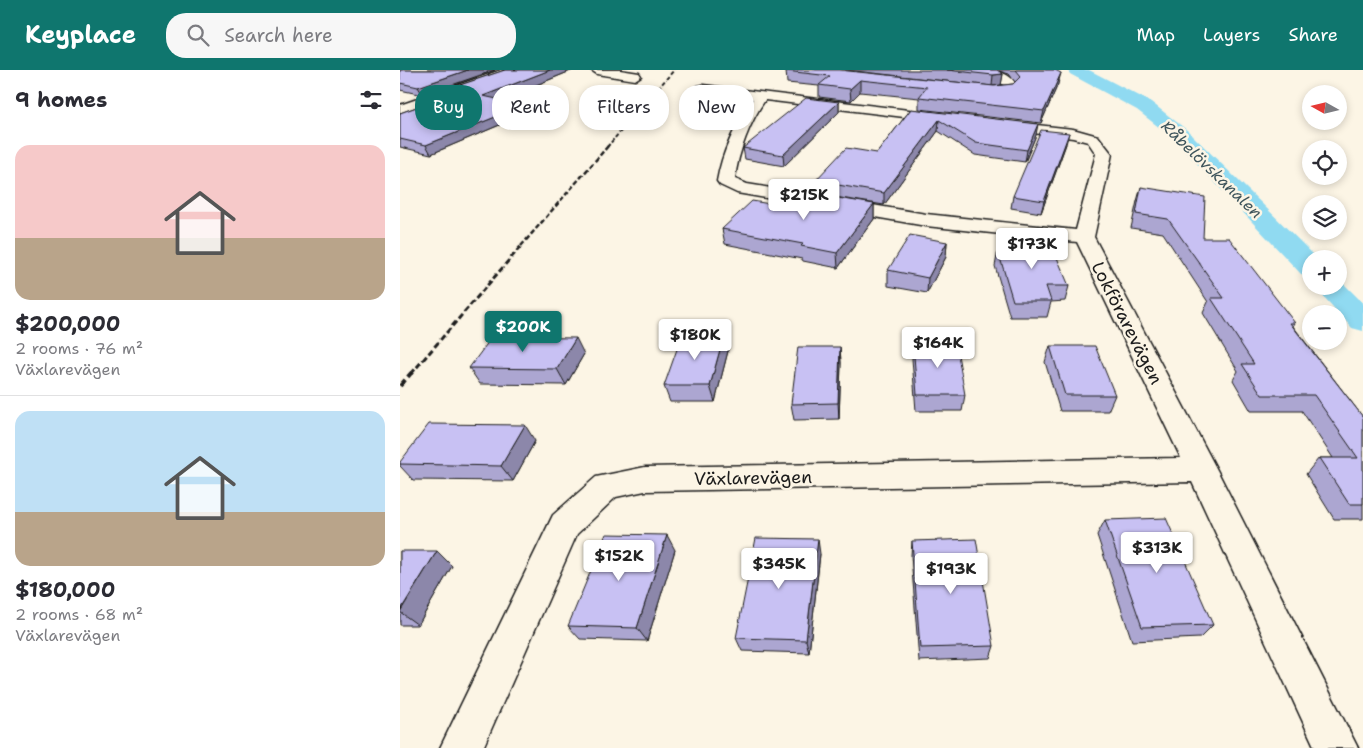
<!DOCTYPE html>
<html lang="en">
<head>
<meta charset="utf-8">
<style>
  :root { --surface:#fff; --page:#f7f7f7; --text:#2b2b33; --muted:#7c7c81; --line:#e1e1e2; --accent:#0f766e }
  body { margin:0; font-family:"Shantell Sans",sans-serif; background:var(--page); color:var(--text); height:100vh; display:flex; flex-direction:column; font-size:19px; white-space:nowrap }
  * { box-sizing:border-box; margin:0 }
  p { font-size:16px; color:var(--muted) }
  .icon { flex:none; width:28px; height:28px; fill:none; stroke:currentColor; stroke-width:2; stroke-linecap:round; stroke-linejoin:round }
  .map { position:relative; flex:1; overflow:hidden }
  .drawer { display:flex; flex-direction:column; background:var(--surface); width:400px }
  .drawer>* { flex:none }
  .top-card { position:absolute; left:15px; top:15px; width:475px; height:45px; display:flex; gap:10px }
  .needle { width:32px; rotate:278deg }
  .tools { position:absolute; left:902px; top:15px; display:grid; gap:10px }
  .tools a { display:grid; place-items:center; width:45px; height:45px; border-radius:50%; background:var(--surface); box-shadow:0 2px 8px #0003; font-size:25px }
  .price { position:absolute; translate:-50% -42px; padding:0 11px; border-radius:5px; background:#fff; color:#222; font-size:16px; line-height:32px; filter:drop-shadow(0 1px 2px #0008) }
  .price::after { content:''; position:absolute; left:50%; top:30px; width:15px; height:11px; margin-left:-8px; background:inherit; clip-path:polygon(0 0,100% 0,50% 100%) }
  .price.active { background:var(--accent); color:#fff }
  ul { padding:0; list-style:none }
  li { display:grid; align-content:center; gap:10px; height:265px; padding:0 15px }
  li+li { border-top:1px solid var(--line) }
  li span { display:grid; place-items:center; height:155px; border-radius:15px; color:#555 }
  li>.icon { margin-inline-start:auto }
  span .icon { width:90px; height:90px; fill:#fffc; stroke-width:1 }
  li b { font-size:21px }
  h2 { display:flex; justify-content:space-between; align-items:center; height:60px; padding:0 15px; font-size:21px }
  .chip { padding:0 18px; border-radius:20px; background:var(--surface); box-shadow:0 2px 8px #0003; font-size:18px; line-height:45px }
  .chip.active { background:var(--accent); color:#fff }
  header { display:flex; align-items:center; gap:30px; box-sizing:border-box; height:70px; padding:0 25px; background:var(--accent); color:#fff }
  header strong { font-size:24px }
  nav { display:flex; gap:28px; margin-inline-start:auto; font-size:18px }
  .search { width:350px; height:45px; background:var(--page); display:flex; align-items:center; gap:12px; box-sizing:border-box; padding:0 18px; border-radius:20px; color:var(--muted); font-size:19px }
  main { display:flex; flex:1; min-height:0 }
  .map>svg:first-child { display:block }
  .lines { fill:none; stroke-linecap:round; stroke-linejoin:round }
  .canal { fill:#90daf1; fill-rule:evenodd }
  .minor-casing { stroke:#1c1c1c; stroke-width:3 }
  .minor { fill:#fcf5e5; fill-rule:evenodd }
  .rail-far3 { stroke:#1c1c1c; stroke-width:2; stroke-dasharray:4 2; stroke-linecap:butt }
  .rail-far2 { stroke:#1c1c1c; stroke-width:2.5; stroke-dasharray:5 2.5; stroke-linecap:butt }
  .rail-far1 { stroke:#1c1c1c; stroke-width:3; stroke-dasharray:6 3; stroke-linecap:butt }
  .rail { stroke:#1c1c1c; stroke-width:4; stroke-dasharray:8 4; stroke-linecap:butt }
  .wall { fill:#aca6d1; stroke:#1c1c1c }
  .shaded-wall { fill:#8c87aa; stroke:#1c1c1c }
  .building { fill:#c8c1f3; stroke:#1c1c1c }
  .labels { text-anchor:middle; stroke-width:5; stroke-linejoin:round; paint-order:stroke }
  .far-water-label { font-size:16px; font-style:italic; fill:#3f555c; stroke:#fcf5e5 }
  .street-label { font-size:18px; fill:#1c1c1c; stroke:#fcf5e5 }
</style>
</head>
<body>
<header>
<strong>Keyplace</strong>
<div class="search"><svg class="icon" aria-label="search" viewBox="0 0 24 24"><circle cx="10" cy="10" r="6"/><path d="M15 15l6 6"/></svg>Search here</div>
<nav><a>Map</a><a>Layers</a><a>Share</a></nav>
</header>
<main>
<section class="drawer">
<h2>9 homes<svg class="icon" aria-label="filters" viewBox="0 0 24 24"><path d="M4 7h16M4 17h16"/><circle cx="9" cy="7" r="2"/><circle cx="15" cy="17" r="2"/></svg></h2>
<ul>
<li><span style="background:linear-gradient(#f6c9c9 60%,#b9a48a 0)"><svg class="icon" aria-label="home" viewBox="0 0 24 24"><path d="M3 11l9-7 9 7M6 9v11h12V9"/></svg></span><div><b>$200,000</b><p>2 rooms · 76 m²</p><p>Växlarevägen</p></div></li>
<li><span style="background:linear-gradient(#bfe0f5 65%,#b9a48a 0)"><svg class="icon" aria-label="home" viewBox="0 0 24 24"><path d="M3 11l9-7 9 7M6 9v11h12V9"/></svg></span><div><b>$180,000</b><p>2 rooms · 68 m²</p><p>Växlarevägen</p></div></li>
</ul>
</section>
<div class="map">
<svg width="963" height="678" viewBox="0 0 963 678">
  <rect width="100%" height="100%" fill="#fcf5e5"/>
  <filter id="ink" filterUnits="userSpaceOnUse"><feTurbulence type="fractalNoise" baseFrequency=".02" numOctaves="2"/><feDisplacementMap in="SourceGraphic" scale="10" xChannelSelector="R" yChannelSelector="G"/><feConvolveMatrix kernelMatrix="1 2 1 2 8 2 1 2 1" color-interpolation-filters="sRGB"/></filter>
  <g filter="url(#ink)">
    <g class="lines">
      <g class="canal">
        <path d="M 668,0 L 689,0 L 751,32 L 788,61 L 918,189 L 911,189 L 911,207 L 901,204 L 774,69 L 737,40 L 670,4 Z"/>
        <path d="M 939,209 L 963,233 L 963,261 L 952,258 L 914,216 L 939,216 Z"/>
      </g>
      <g class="minor-casing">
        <g id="minor">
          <path d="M 101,0 L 119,0 L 117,3 L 0,44 L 0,35 Z"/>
          <path d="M 191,0 L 220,0 L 239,3 L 241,6 L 235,10 L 197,4 Z"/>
          <path d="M 583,0 C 597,0 612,3 618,18 L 606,25 L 574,23 L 572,20 L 574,17 L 605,16 Z"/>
          <path d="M 303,15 L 550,45 L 552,48 L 550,51 L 545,52 L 365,30 C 350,52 338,82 335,109 L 347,114 L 526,144 L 676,160 L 696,84 L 688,72 L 673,68 L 600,59 L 595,58 L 593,55 L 595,52 L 600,51 L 673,59 L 698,66 L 712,84 L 694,167 L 817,400 L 958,678 L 915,678 L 792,412 L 245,421 L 216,427 L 177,464 L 83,678 L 40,678 L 153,445 L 196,407 L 245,397 L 781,388 L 677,172 L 526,156 L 337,123 L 320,115 L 317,111 C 322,82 336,53 353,29 L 298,22 L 297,19 L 298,16 Z"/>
        </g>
      </g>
      <use href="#minor" class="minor"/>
      <path class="rail-far3" d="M 207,77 L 274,0"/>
      <path class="rail-far2" d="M 121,176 L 208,76"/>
      <path class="rail-far1" d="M 11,304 L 122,175"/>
      <path class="rail" d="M 0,316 L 12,302"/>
    </g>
    <g class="wall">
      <path d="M 0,0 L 95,0 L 23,25 L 0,20 Z"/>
      <path d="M 105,0 L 173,0 L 100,30 L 128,43 L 31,84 L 0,77 L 0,43 L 44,27 L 42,21 Z"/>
      <path d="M 445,0 L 655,0 L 658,14 L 641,53 L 519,39 L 519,28 L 460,22 L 451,31 L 419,27 L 419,16 L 387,13 L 386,1 L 594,16 L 613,14 L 615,12 L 609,4 L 599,1 L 603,4 L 601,15 L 592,16 Z"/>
      <path d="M 439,32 L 439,42 L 384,96 L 345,89 L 343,78 Z"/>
      <path d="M 511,39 L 636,65 L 625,92 L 575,85 L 538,61 L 484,135 L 416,124 L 415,111 L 477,83 Z"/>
      <path d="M 666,74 L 641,143 L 611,138 L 613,126 Z"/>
      <path d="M 741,117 L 803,168 L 895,253 L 893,256 L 963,347 L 963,449 L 934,449 L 906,404 L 919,388 L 933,388 L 902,341 L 851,341 L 833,310 L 838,301 L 803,243 L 808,232 L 763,163 L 731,158 L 737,131 Z"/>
      <path d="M 474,134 L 474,149 L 438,198 L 403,191 L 402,189 L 325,174 L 322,159 L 388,137 Z"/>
      <path d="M 608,171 L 669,216 L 665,231 L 651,232 L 647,247 L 610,247 L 595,196 L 598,181 L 606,182 Z"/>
      <path d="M 547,172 L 546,187 L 527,223 L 488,216 L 488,200 Z"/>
      <path d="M 513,273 L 565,325 L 562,341 L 516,341 L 512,289 Z"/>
      <path d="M 650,276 L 715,325 L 708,341 L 660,341 L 645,292 Z"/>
      <path d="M 440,277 L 441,293 L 439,349 L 394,350 L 391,334 Z"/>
      <path d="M 328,281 L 315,332 L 270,332 L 264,316 Z"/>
      <path d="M 184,284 L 166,315 L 80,314 L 69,298 Z"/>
      <path d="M 135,371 L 113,411 L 13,410 L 0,396 L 0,392 Z"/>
      <path d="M 705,450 L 813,555 L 800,568 L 732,571 L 697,465 Z"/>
      <path d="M 512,471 L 594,576 L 590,588 L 519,591 L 511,485 Z"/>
      <path d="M 275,480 L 247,571 L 180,569 L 168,556 Z"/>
      <path d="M 0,481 L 52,496 L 18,555 L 0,555 Z"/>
      <path d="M 420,484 L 409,583 L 342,581 L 336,568 Z"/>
    </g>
    <g class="shaded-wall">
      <path d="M 68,0 L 95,0 L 23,25 L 18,17 Z"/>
      <path d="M 150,0 L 173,0 L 87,35 L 83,26 Z"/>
      <path d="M 661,3 L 658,14 L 641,53 L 644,41 Z"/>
      <path d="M 603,4 L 601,15 L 592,16 L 593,5 Z"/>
      <path d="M 460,10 L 460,22 L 451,31 L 450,19 Z"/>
      <path d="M 439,32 L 439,42 L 384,96 L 383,85 Z"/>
      <path d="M 125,35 L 128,43 L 31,84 L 26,75 Z"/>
      <path d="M 539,50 L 538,61 L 484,135 L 484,123 Z"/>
      <path d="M 638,54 L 636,65 L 625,92 L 627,80 Z"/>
      <path d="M 669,63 L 666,74 L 641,143 L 644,131 Z"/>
      <path d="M 474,134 L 474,149 L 438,198 L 437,183 Z"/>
      <path d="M 547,172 L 546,187 L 527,223 L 528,208 Z"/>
      <path d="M 324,265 L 328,281 L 315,332 L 310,316 Z"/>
      <path d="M 176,268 L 184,284 L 166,315 L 157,299 Z"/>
      <path d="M 440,277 L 441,293 L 439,349 L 438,333 Z"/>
      <path d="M 125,355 L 135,371 L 113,411 L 101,396 Z"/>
      <path d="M 267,465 L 275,480 L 247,571 L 237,558 Z"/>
      <path d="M 418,469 L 420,484 L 409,583 L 406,570 Z"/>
      <path d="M 37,481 L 52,496 L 18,555 L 0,542 Z"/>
    </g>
    <g class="building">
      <path d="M 0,0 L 68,0 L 18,17 L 0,13 Z"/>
      <path d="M 105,0 L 150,0 L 83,26 L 125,35 L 26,75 L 0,69 L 0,43 L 53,24 L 42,21 Z"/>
      <path d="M 388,0 L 439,0 L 594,16 L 613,14 L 621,6 L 616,0 L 655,0 L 661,3 L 644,41 L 519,27 L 527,17 L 460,10 L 450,19 L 419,15 L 430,6 L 386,1 Z"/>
      <path d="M 547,0 L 597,0 L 603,4 L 593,5 Z"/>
      <path d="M 406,28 L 439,32 L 383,85 L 343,78 Z"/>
      <path d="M 511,39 L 638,54 L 627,80 L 576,73 L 539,50 L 484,123 L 415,111 L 446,78 L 477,83 Z"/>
      <path d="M 641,60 L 669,63 L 644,131 L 613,126 Z"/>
      <path d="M 741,117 L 805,127 L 803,168 L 829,168 L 895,253 L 890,253 L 963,347 L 963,434 L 949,434 L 919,388 L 958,388 L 914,325 L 862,325 L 842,294 L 854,294 L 811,228 L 824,228 L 768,149 L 736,144 Z"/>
      <path d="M 402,122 L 474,134 L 437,183 L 401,176 L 403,174 L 322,159 L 352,131 L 388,137 Z"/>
      <path d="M 510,165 L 547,172 L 528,208 L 488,200 Z"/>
      <path d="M 608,171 L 650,171 L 669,216 L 646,216 L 651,231 L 613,231 L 598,181 L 612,184 Z"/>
      <path d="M 282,265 L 324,265 L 310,316 L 264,316 Z"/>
      <path d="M 92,267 L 176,268 L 157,299 L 69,298 Z"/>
      <path d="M 513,273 L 556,273 L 565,325 L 517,325 Z"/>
      <path d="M 650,276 L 695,276 L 715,325 L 665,325 Z"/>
      <path d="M 398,277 L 440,277 L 438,333 L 391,334 Z"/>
      <path d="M 29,354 L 125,355 L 101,396 L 0,394 L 0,392 Z"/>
      <path d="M 766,448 L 813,555 L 742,557 L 705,450 Z"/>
      <path d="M 206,464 L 267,465 L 237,558 L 168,556 Z"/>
      <path d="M 356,468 L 418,469 L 406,570 L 336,568 Z"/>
      <path d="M 576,469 L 594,576 L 520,578 L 512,471 Z"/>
      <path d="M 0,481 L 37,481 L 0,541 Z"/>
    </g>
  </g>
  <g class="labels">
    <g class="far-water-label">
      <text transform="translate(812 99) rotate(44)" y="6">Råbelövskanalen</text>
    </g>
    <g class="street-label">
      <text transform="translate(727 253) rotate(63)" y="6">Lokförarevägen</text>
      <text transform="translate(353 408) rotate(-1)" y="6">Växlarevägen</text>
    </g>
  </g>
</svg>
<div class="tools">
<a><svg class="needle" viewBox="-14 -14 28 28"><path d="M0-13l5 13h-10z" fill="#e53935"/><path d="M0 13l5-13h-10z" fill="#7c7c81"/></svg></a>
<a><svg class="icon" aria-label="locate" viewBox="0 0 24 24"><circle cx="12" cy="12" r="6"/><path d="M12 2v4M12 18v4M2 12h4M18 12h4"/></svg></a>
<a><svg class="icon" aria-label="layers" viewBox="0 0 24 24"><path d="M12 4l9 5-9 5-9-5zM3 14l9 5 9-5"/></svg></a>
<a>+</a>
<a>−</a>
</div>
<b class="price" style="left:404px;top:151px">$215K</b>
<b class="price" style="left:632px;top:200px">$173K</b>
<b class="price active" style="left:123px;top:283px">$200K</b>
<b class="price" style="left:295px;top:291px">$180K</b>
<b class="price" style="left:538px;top:299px">$164K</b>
<b class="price" style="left:757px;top:504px">$313K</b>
<b class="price" style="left:219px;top:512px">$152K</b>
<b class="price" style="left:379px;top:520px">$345K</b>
<b class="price" style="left:551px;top:525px">$193K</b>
<div class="top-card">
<a class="chip active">Buy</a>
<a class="chip">Rent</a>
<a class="chip">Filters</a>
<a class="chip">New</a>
</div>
</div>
</main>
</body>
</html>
